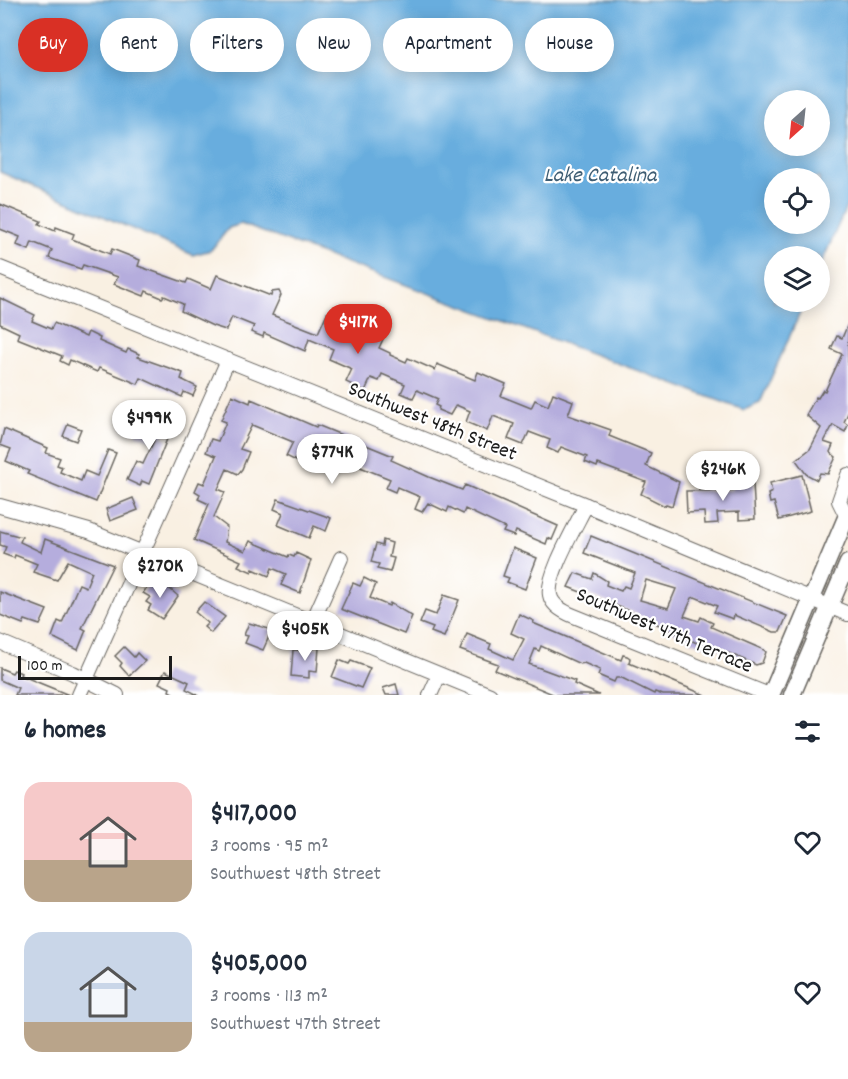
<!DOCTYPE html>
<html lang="en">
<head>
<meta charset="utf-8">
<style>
  :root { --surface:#fff; --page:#f6f6f7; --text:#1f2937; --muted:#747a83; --accent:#d93025 }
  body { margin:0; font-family:Dekko,sans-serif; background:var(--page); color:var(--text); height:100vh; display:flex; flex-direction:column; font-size:22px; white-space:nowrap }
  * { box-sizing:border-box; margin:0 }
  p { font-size:20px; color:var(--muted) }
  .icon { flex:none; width:33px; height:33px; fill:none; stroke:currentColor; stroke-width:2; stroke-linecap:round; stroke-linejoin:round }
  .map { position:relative; height:695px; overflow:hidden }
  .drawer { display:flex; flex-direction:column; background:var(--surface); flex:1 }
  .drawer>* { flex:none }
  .guide { position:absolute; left:18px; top:18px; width:813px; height:54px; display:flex; gap:12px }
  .needle { width:39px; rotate:207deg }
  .controls { position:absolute; left:764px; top:90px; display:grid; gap:12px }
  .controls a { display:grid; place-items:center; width:66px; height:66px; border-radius:50%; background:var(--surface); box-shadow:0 3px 15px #0003; font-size:30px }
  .scale { position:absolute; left:18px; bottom:15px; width:154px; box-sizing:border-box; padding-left:6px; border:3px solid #1c1c1c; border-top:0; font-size:16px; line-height:21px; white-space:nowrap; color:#1c1c1c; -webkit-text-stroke:4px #fff; paint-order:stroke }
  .price { position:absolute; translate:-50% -51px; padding:0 14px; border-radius:21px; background:#fff; color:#222; font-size:20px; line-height:39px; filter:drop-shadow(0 2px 3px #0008) }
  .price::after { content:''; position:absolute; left:50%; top:36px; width:18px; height:14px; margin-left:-9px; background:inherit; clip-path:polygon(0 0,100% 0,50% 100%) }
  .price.selected { background:var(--accent); color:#fff }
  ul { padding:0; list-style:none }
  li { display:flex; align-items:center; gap:18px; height:150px; padding:0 24px }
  li span { display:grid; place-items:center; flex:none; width:168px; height:120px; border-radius:18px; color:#555 }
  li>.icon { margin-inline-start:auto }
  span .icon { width:72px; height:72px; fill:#fffc; stroke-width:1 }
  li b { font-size:26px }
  h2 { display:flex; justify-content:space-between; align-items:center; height:72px; padding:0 24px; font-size:26px }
  .chip { padding:0 21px; border-radius:27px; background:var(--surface); box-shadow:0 3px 15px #0003; font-size:21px; line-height:54px }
  .chip.selected { background:var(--accent); color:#fff }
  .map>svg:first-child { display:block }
  .water { fill:#68adde; stroke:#42647d; stroke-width:1.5; fill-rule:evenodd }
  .building { fill:#b5addd; fill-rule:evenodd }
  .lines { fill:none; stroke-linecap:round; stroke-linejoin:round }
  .minor-casing { stroke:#696661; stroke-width:16 }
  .major-casing { stroke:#696661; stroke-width:19 }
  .minor { stroke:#fff; stroke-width:14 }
  .major { stroke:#fff; stroke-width:16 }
  .labels { text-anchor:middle; stroke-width:4.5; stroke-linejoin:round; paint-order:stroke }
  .street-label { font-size:21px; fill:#1c1c1c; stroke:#fff }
  .water-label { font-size:22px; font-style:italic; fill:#3e5d73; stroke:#fff }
</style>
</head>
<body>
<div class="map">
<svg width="848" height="695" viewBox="0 0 848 695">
  <rect width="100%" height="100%" fill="#fff"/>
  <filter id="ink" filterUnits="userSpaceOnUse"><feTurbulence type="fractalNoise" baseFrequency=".0167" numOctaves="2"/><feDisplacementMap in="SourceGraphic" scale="12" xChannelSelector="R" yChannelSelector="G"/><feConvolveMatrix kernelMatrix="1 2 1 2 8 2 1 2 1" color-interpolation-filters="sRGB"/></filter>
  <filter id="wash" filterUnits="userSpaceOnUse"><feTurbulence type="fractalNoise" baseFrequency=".008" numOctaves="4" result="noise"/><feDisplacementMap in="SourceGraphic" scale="24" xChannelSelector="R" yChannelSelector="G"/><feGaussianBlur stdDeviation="1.35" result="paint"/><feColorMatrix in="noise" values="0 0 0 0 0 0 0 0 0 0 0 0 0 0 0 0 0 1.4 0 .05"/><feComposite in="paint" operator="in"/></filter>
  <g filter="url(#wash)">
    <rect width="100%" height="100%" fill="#f9f0e2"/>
    <path class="water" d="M 0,0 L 848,0 L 848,203 L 819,269 L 819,256 L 774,256 L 774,302 L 805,302 L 760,403 L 744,410 L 241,224 L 229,228 L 211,250 L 193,255 L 0,172 ZM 774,100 L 819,100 L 819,146 L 774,146 ZM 774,178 L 819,178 L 819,224 L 774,224 Z"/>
    <g id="blocks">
      <g class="building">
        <path d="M 0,204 L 41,221 L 39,224 L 55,231 L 56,227 L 74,234 L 72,239 L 110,254 L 112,249 L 140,260 L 138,266 L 186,283 L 188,279 L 211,289 L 217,275 L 271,296 L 272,292 L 279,291 L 281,295 L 272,315 L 318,333 L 327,313 L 384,337 L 379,348 L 390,353 L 390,355 L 406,362 L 408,358 L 435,370 L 437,364 L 475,380 L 478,372 L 506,384 L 501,396 L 531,408 L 535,400 L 548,406 L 553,393 L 573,401 L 568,415 L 611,430 L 609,436 L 651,453 L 646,466 L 679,482 L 672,506 L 666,504 L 665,506 L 641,494 L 646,482 L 598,464 L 597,467 L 585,462 L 587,457 L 561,447 L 558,453 L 547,448 L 550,440 L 529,432 L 523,445 L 508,439 L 514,424 L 493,416 L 487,431 L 466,422 L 470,411 L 456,405 L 450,415 L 438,410 L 439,407 L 435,405 L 438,399 L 417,390 L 413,398 L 401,393 L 405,384 L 382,374 L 379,381 L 371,378 L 365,391 L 346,382 L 352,369 L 329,359 L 333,349 L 309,339 L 305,351 L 264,333 L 263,337 L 251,332 L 254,326 L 232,317 L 226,330 L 213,326 L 181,311 L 183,304 L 164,296 L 162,298 L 146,291 L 144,296 L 114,284 L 118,277 L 83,265 L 81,269 L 63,263 L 49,258 L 52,250 L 32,242 L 29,250 L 17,245 L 20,237 L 0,229 Z"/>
        <path d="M 0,298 L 35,315 L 32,321 L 51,329 L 54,323 L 86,337 L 88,332 L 100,338 L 99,341 L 126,353 L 128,349 L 139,354 L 138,357 L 183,373 L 181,379 L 197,387 L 193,396 L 184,392 L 182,397 L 141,378 L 138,384 L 99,368 L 97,372 L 70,360 L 68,365 L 60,361 L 62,356 L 17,338 L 19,333 L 0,324 Z"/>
        <path d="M 848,324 L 848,413 L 844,422 L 848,425 L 845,432 L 833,425 L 824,442 L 833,445 L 830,452 L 836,457 L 828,474 L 820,473 L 817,480 L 806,474 L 796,460 L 810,449 L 821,428 L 806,415 L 816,397 L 818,398 L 823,390 L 825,391 L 842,354 L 831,349 L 837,336 L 842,338 Z"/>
        <path d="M 232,395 L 250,403 L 251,399 L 316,427 L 317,425 L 393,456 L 391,460 L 429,477 L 462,490 L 465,485 L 558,526 L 552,540 L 548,538 L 546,544 L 516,531 L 514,536 L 503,532 L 505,528 L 465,509 L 463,514 L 449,507 L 447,512 L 428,503 L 422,512 L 415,509 L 420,497 L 397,487 L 395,492 L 386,488 L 390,479 L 333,456 L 331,461 L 303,451 L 298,462 L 286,456 L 293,442 L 252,425 L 240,449 L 249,452 L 242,469 L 238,474 L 227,469 L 218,489 L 225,492 L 214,517 L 227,527 L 225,542 L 245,551 L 250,541 L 288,557 L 289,555 L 294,557 L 296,553 L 311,560 L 300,593 L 281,585 L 286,574 L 272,568 L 269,576 L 253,569 L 252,572 L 238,566 L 241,561 L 194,540 L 209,504 L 198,499 L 200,494 L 195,491 L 199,482 L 204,484 L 216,456 L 206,452 L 211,439 L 218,441 L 226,422 L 221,420 Z"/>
        <path d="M 146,416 L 168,425 L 163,437 L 167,439 L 149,484 L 142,481 L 140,486 L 127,480 L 136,461 L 143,464 L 154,441 L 136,434 Z"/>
        <path d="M 68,424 L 81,429 L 76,441 L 63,436 Z"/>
        <path d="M 4,429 L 48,448 L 46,453 L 60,458 L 57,465 L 62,467 L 60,472 L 81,481 L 85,471 L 97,476 L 108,450 L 116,453 L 96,502 L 27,474 L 29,471 L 6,461 L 11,449 L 0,445 Z"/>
        <path d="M 802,475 L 811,511 L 779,520 L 774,502 L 770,503 L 768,494 L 772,492 L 770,483 Z"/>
        <path d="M 753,483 L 755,519 L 739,520 L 739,512 L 717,513 L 718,523 L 705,524 L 704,512 L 687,513 L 686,491 L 732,490 L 731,484 Z"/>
        <path d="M 133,498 L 138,510 L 110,521 L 106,509 Z"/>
        <path d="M 278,499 L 331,518 L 326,531 L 314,526 L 309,538 L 278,525 L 283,513 L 274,509 Z"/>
        <path d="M 0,531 L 22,537 L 20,542 L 41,552 L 45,539 L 113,565 L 82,628 L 86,630 L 78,650 L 52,637 L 58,621 L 62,623 L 79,584 L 86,587 L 92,572 L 68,561 L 57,580 L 33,572 L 37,564 L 15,555 L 14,558 L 3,554 L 6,547 L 0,545 Z"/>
        <path d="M 591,536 L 787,616 L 780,632 L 774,632 L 734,615 L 733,619 L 714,612 L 717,606 L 695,597 L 692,598 L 684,616 L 699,621 L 701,617 L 713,623 L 711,627 L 764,650 L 766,652 L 762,663 L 756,665 L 705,643 L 703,646 L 632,612 L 568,587 L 575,573 L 592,579 L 594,573 L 607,581 L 606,585 L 621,591 L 624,586 L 629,588 L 635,573 L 584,553 ZM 646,580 L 676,589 L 668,608 L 640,600 Z"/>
        <path d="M 383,540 L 392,543 L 389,557 L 394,558 L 390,572 L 377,569 L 379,564 L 371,562 L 376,544 L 382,546 Z"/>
        <path d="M 513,548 L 537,558 L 525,589 L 507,582 L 509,578 L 503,576 Z"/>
        <path d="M 364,578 L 376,584 L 370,598 L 389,606 L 390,603 L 412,616 L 404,634 L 341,609 L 353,583 L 360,586 Z"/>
        <path d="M 151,581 L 159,587 L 162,582 L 178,596 L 162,619 L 148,610 L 151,605 L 146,602 L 150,597 L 143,593 Z"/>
        <path d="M 0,592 L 47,610 L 40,625 L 25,620 L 23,624 L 0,615 Z"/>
        <path d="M 444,595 L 459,600 L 444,637 L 431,632 L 433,628 L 420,623 L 425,611 L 436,615 Z"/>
        <path d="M 204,602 L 225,617 L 211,633 L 204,627 L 208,623 L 195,612 Z"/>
        <path d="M 519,614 L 534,621 L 533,623 L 621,660 L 623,655 L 627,656 L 630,658 L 629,663 L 705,695 L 663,695 L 655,692 L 654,694 L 622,678 L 616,678 L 614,682 L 598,675 L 600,670 L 584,663 L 580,664 L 541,646 L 539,651 L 535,649 L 529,664 L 575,681 L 574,684 L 599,695 L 555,695 L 495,670 L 498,664 L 460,650 L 467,634 L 491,644 L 489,649 L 513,660 L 524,639 L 511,633 Z"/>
        <path d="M 249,623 L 272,630 L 263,650 L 245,643 L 248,636 L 244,635 Z"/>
        <path d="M 124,647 L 134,657 L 137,653 L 145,661 L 129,676 L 120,666 L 122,663 L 115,656 Z"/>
        <path d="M 304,647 L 319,648 L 317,672 L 309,671 L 309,678 L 291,676 L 293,650 L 303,650 Z"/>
        <path d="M 339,660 L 349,664 L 351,661 L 370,668 L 361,688 L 332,677 Z"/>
        <path d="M 0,668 L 12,673 L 14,670 L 21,673 L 20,675 L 69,695 L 15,695 L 18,688 L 0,680 Z"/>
        <path d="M 165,671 L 189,682 L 186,689 L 198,695 L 176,695 L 169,691 L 170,688 L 159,683 Z"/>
        <path d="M 396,684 L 399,695 L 386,695 L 383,688 Z"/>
      </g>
    </g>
  </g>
  <g filter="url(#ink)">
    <use href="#blocks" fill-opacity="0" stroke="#696661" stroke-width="1.5"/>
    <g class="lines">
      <g class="minor-casing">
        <g id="minor">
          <path d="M 0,268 L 586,505 L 848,614"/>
          <path d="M 586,505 C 577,524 546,576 550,595 C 552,606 564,612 574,616 L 769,695"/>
          <path d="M 0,506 L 89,531 L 490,695"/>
          <path d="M 847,517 L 839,501 L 848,475"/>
          <path d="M 312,623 L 341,558"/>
          <path d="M 0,642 L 73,673 L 117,695"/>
          <path d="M 79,695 L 228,360"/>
          <path d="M 430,695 L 439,675"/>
        </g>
      </g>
      <g class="major-casing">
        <g id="major">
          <path d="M 771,695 L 848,513"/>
          <path d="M 792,695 L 848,563"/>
        </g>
      </g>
      <use href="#minor" class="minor"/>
      <use href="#major" class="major"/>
    </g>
  </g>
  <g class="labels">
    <g class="street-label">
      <text transform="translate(433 420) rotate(22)" y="7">Southwest 48th Street</text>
      <text transform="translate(665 629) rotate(23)" y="7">Southwest 47th Terrace</text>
    </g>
    <g class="water-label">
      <text x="600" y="181">Lake Catalina</text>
    </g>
  </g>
</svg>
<div class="controls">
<a><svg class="needle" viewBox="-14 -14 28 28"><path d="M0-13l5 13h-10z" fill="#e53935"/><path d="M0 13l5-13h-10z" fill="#747a83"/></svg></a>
<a><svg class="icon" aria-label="locate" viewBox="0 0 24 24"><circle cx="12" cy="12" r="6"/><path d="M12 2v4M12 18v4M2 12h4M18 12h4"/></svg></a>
<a><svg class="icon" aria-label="layers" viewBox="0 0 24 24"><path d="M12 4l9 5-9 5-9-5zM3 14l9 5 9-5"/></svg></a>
</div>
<div class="scale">100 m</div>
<b class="price selected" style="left:358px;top:355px">$417K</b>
<b class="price" style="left:149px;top:451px">$499K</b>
<b class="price" style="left:332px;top:485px">$774K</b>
<b class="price" style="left:723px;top:502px">$246K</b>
<b class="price" style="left:160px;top:599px">$270K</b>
<b class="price" style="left:305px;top:662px">$405K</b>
<div class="guide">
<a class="chip selected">Buy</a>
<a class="chip">Rent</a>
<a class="chip">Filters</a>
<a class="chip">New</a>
<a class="chip">Apartment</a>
<a class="chip">House</a>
</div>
</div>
<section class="drawer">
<h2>6 homes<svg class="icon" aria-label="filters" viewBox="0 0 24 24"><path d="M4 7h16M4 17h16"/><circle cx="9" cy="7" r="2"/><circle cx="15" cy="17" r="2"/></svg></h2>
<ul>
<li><span style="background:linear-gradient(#f6c9c9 65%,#b9a48a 0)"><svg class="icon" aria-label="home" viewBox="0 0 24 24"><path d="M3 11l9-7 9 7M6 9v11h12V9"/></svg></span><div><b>$417,000</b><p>3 rooms · 95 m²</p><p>Southwest 48th Street</p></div><svg class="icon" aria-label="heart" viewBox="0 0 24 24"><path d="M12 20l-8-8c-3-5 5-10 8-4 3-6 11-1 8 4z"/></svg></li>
<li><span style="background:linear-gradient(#c9d6e8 75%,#b9a48a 0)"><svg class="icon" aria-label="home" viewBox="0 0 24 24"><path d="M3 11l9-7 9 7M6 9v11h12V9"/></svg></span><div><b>$405,000</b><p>3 rooms · 113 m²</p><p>Southwest 47th Street</p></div><svg class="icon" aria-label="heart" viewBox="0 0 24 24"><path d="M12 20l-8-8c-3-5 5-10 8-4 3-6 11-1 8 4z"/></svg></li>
</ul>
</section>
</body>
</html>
